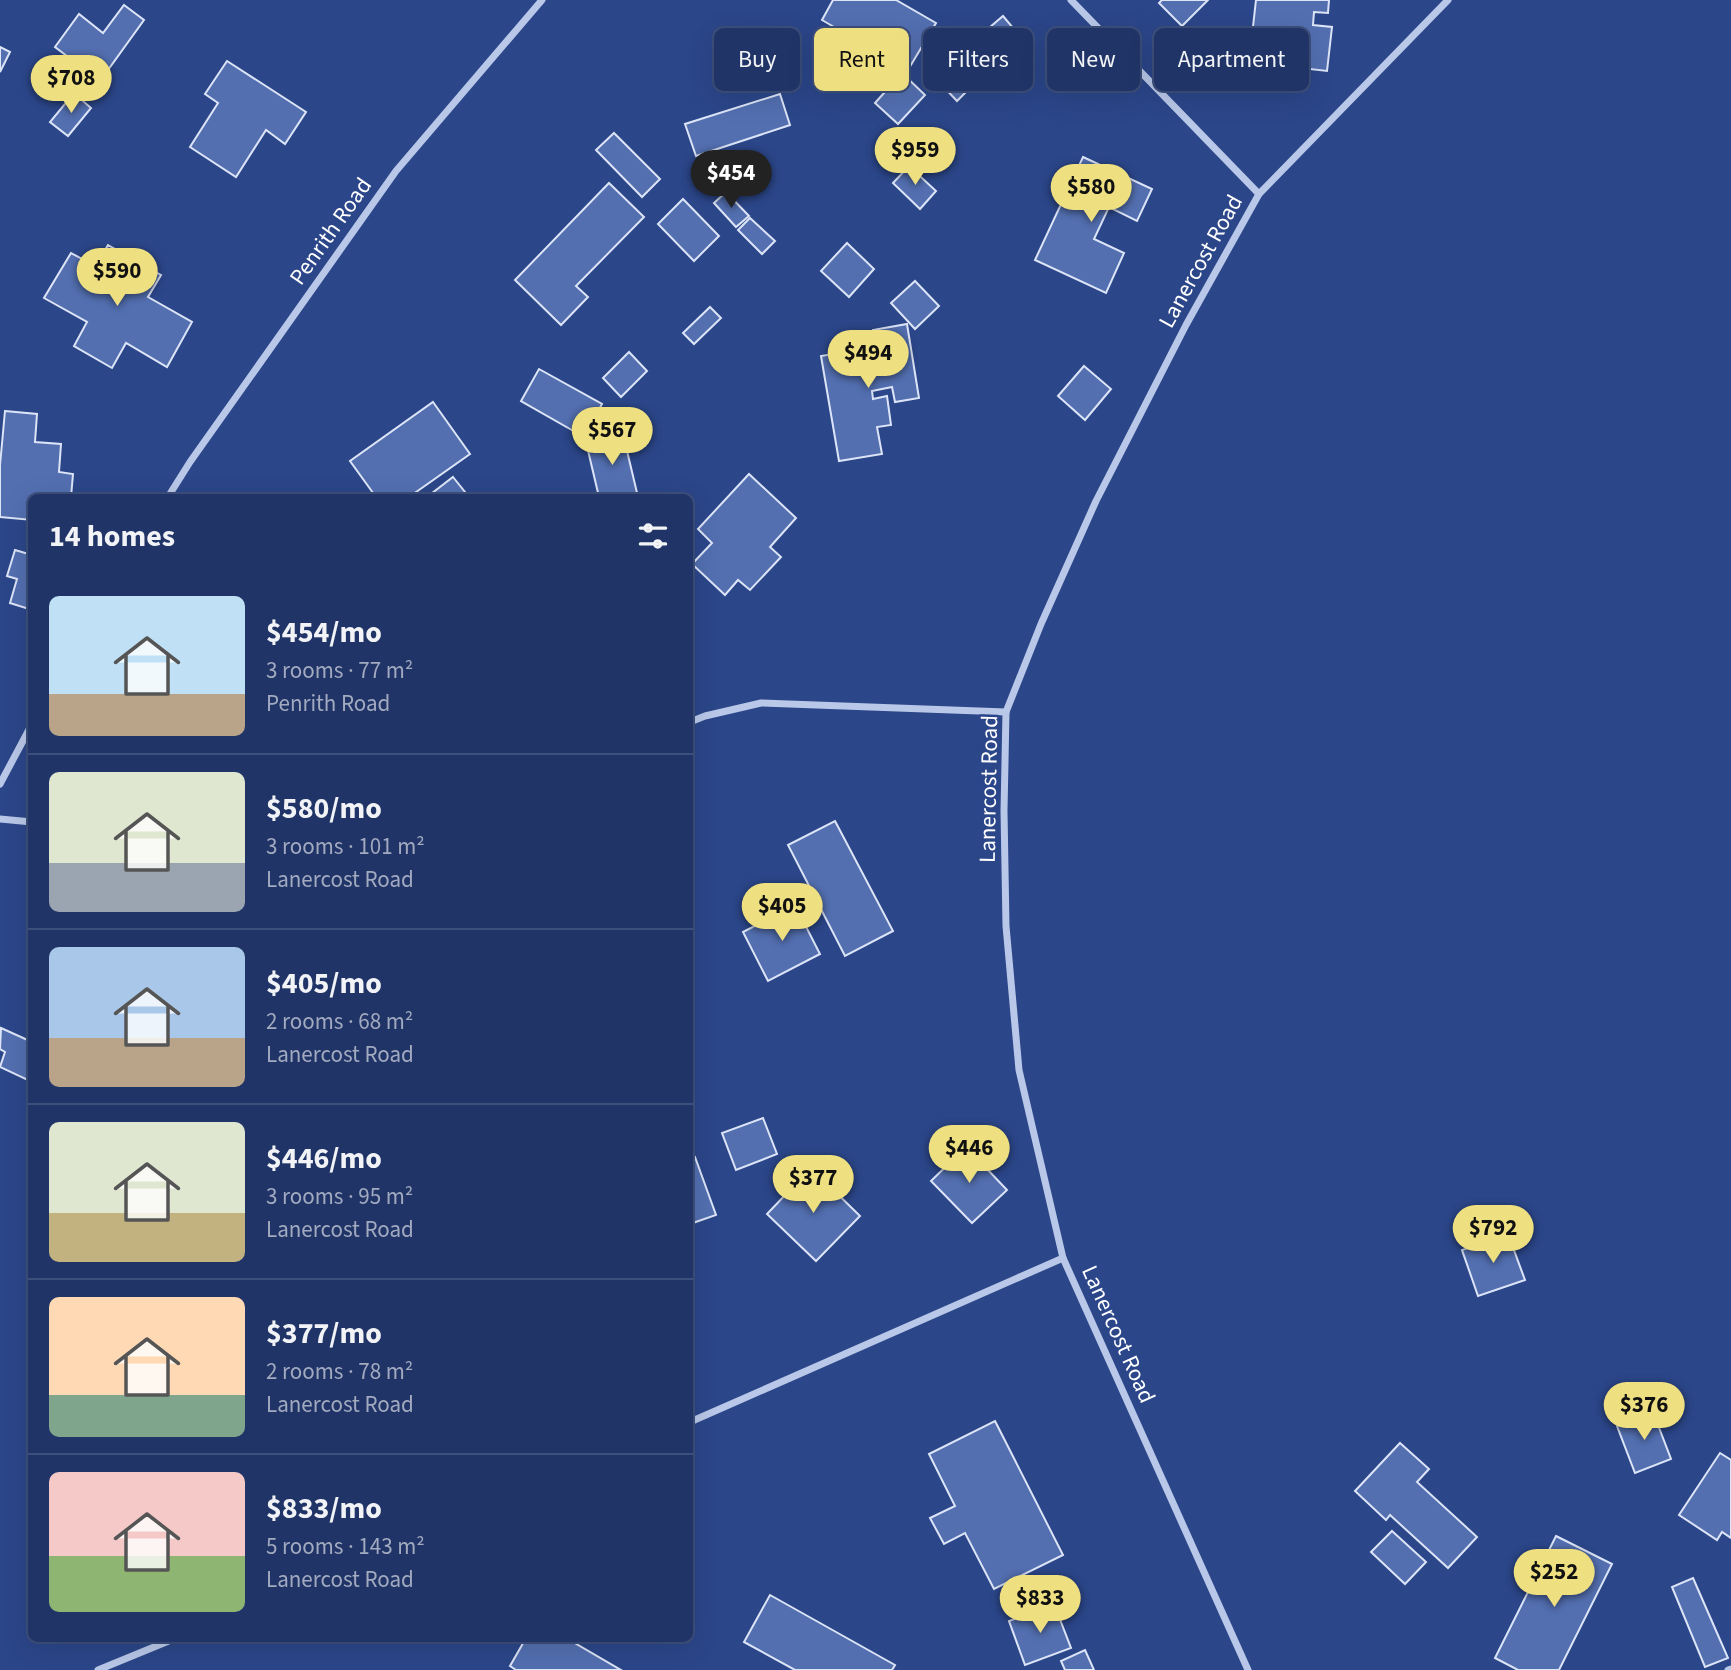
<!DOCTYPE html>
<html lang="en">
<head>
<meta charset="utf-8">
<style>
  :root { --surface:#203467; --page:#2d3f70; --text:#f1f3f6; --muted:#a2aac0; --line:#3d4f7b; --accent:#eedf81 }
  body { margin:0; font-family:"Source Sans 3",sans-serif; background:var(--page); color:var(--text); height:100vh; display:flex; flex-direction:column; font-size:26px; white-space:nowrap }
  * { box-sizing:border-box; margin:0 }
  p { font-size:23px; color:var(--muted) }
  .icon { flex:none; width:38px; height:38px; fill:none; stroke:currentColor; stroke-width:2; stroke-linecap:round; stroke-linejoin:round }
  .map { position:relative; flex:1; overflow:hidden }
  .side { position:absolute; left:28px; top:494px; width:665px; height:1148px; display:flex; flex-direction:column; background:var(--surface); border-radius:10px; box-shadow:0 7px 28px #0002,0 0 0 2px var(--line) }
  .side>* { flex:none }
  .top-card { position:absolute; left:714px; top:28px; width:665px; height:63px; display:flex; gap:14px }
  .price { position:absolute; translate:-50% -60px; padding:0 16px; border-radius:24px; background:var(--accent); color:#111; font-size:23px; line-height:46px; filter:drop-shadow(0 2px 4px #0008) }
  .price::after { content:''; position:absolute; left:50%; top:42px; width:21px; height:16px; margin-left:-10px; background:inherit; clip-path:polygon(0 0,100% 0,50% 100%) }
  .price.selected { background:#222; color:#fff }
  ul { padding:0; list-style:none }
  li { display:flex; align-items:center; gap:21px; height:175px; padding:0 21px }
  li+li { border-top:2px solid var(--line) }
  li span { display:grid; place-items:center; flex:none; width:196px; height:140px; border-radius:10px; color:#555 }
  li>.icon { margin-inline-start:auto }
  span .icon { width:84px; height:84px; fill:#fffc; stroke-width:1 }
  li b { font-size:30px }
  h2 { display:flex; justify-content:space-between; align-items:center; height:84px; padding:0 21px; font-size:30px }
  .pill { padding:0 24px; border-radius:10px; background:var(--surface); box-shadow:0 7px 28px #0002,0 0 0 2px var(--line); font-size:24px; line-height:63px }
  .pill.selected { background:var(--accent); color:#111 }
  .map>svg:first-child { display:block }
  .building { fill:#536fb0; stroke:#dce4f7; stroke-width:2 }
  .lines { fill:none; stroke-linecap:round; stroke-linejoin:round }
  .minor { stroke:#b9c7e8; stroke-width:7 }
  .labels { text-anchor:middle; stroke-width:5; stroke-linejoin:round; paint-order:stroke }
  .street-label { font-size:23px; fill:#fff; stroke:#2b4689 }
</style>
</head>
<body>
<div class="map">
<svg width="1731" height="1670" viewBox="0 0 1731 1670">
  <rect width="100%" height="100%" fill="#2b4689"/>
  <g class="building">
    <path d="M 833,0 L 896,0 L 936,23 L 908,70 L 822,20 Z"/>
    <path d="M 1162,0 L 1208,0 L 1182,26 L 1159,3 Z"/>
    <path d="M 1256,0 L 1329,0 L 1328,13 L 1314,12 L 1313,25 L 1332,27 L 1327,71 L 1249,62 Z"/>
    <path d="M 124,5 L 144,20 L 100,81 L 55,47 L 79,14 L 103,33 Z"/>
    <path d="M 1003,16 L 1014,29 L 992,47 L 982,34 Z"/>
    <path d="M 0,47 L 10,52 L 0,72 Z"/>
    <path d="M 972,51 L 989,69 L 957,101 L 940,83 Z"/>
    <path d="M 227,61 L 306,112 L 285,144 L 266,130 L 236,177 L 190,147 L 218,103 L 205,94 Z"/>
    <path d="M 902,73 L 925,95 L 898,124 L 875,103 Z"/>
    <path d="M 74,93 L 91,108 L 68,136 L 50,122 Z"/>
    <path d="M 780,94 L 790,125 L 696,156 L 685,124 Z"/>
    <path d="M 614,133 L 660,179 L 642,197 L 596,150 Z"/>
    <path d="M 1083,157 L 1152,189 L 1137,221 L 1109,207 L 1094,239 L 1124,253 L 1106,293 L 1035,260 Z"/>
    <path d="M 909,166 L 936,191 L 920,209 L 893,183 Z"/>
    <path d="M 609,183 L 644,217 L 576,286 L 588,297 L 561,325 L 515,280 Z"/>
    <path d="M 726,192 L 749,216 L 736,227 L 714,203 Z"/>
    <path d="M 683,199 L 719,236 L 694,261 L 658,224 Z"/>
    <path d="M 750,218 L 775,241 L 762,254 L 738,230 Z"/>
    <path d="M 847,243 L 874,269 L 849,297 L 821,271 Z"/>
    <path d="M 108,245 L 161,275 L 148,297 L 192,322 L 167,367 L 126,343 L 112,368 L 74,346 L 87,322 L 44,298 L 71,253 L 95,266 Z"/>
    <path d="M 915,281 L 939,306 L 915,329 L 891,303 Z"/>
    <path d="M 710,307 L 721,318 L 694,344 L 683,333 Z"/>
    <path d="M 907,324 L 919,398 L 895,402 L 892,387 L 872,391 L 873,399 L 887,396 L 891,425 L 877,427 L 882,454 L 839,461 L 821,356 L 875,347 L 873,330 Z"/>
    <path d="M 629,352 L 647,371 L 621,397 L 603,378 Z"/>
    <path d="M 1084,366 L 1111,389 L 1085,420 L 1058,396 Z"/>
    <path d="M 539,369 L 602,404 L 584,437 L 521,401 Z"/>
    <path d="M 433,402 L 470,454 L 409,497 L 376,497 L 350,461 Z"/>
    <path d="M 5,411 L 37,414 L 35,442 L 61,444 L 59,472 L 73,474 L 71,497 L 32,497 L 32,520 L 0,517 L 0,465 Z"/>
    <path d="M 623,434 L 638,497 L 599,497 L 586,442 Z"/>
    <path d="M 749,474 L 796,518 L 770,547 L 781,557 L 750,590 L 738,580 L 725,595 L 692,564 L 712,543 L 698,529 Z"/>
    <path d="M 453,477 L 469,497 L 427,497 Z"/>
    <path d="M 15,550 L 32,555 L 32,610 L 10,603 L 17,579 L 7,576 Z"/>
    <path d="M 835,821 L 893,931 L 845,956 L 788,845 Z"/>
    <path d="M 795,905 L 820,954 L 768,981 L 743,932 Z"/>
    <path d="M 1,1028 L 32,1042 L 32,1082 L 0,1067 L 5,1052 L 0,1049 Z"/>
    <path d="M 763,1118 L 777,1154 L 736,1170 L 722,1133 Z"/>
    <path d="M 966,1147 L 1007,1190 L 972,1223 L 931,1181 Z"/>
    <path d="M 695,1157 L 716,1215 L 690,1224 L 690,1159 Z"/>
    <path d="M 811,1168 L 860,1216 L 816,1261 L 767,1214 Z"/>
    <path d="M 1508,1234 L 1525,1280 L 1478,1296 L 1462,1250 Z"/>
    <path d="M 1653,1412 L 1671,1459 L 1635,1473 L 1617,1426 Z"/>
    <path d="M 995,1421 L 1063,1555 L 994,1589 L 965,1533 L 944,1544 L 930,1518 L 955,1506 L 929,1454 Z"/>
    <path d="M 1400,1443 L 1429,1469 L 1417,1482 L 1477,1537 L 1448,1568 L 1390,1515 L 1386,1520 L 1355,1491 Z"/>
    <path d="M 1720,1453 L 1731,1460 L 1731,1538 L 1722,1532 L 1717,1540 L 1679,1515 Z"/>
    <path d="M 1392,1531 L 1426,1562 L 1405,1584 L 1371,1552 Z"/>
    <path d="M 1556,1536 L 1612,1564 L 1559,1670 L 1518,1670 L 1495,1658 Z"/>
    <path d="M 1693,1578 L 1728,1658 L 1705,1667 L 1672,1587 Z"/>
    <path d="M 770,1595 L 895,1665 L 892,1670 L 795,1670 L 744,1642 Z"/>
    <path d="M 1054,1604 L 1071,1648 L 1025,1665 L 1009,1621 Z"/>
    <path d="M 526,1638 L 566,1638 L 621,1670 L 516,1670 L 510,1666 Z"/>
    <path d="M 1085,1650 L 1094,1670 L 1065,1670 L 1061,1661 Z"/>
  </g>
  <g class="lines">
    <g class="minor">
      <path d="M 1071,0 L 1259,194"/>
      <path d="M 168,497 L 190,462 L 396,171 L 542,0"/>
      <path d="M 690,722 L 705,716 L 761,703 L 1006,712"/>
      <path d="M 0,784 L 32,724"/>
      <path d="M 0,819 L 32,822"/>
      <path d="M 690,1422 L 1063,1258"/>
      <path d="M 98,1670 L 176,1638"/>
      <path d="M 1248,1670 L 1063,1258 L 1019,1070 L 1006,926 L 1004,811 L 1006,712 L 1041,624 L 1096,501 L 1186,325 L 1259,194 L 1448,0"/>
      <path d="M 1728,1670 L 1731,1669"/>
    </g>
  </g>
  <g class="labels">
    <g class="street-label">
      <text transform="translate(330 231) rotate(-55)" y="8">Penrith Road</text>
      <text transform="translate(1200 261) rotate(-61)" y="8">Lanercost Road</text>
      <text transform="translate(988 789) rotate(-89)" y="8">Lanercost Road</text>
      <text transform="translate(1119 1334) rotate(66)" y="8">Lanercost Road</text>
    </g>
  </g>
</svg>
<b class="price" style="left:71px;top:115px">$708</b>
<b class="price" style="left:915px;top:187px">$959</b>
<b class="price selected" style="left:731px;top:210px">$454</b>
<b class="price" style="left:1091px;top:224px">$580</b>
<b class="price" style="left:117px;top:308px">$590</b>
<b class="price" style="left:868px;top:390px">$494</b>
<b class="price" style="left:612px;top:467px">$567</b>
<b class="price" style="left:782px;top:943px">$405</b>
<b class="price" style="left:969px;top:1185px">$446</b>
<b class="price" style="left:813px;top:1215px">$377</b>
<b class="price" style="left:1493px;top:1265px">$792</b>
<b class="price" style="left:1644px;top:1442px">$376</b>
<b class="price" style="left:1554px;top:1609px">$252</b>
<b class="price" style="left:1040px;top:1635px">$833</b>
<div class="top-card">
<a class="pill">Buy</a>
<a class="pill selected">Rent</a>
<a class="pill">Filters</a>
<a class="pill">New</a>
<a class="pill">Apartment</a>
</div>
<section class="side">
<h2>14 homes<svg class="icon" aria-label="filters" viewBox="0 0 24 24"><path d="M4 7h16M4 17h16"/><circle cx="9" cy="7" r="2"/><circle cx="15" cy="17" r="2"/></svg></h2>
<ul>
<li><span style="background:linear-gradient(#bfe0f5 70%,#b9a48a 0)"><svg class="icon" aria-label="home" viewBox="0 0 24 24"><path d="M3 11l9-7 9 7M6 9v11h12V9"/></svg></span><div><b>$454/mo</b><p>3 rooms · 77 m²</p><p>Penrith Road</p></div></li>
<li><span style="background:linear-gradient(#dfe7d0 65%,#9aa5b1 0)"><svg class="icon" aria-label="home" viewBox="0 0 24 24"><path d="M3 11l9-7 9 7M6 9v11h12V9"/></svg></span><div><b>$580/mo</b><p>3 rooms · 101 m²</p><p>Lanercost Road</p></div></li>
<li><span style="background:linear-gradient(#a9c7e8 65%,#b9a48a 0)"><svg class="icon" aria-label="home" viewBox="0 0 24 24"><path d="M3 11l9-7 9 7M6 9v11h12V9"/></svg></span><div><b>$405/mo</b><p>2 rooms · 68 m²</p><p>Lanercost Road</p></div></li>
<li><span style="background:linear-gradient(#dfe7d0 65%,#c2b280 0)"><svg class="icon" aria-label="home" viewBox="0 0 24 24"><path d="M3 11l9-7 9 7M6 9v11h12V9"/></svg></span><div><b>$446/mo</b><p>3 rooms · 95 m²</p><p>Lanercost Road</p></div></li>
<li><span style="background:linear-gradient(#ffd9b3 70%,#7fa58c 0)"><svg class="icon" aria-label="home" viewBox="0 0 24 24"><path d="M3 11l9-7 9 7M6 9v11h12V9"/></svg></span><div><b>$377/mo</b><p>2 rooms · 78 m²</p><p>Lanercost Road</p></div></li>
<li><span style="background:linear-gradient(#f6c9c9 60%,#8fb573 0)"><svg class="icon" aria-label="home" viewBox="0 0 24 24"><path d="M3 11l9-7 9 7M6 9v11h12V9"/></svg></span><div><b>$833/mo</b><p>5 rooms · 143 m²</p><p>Lanercost Road</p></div></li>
</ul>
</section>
</div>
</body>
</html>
